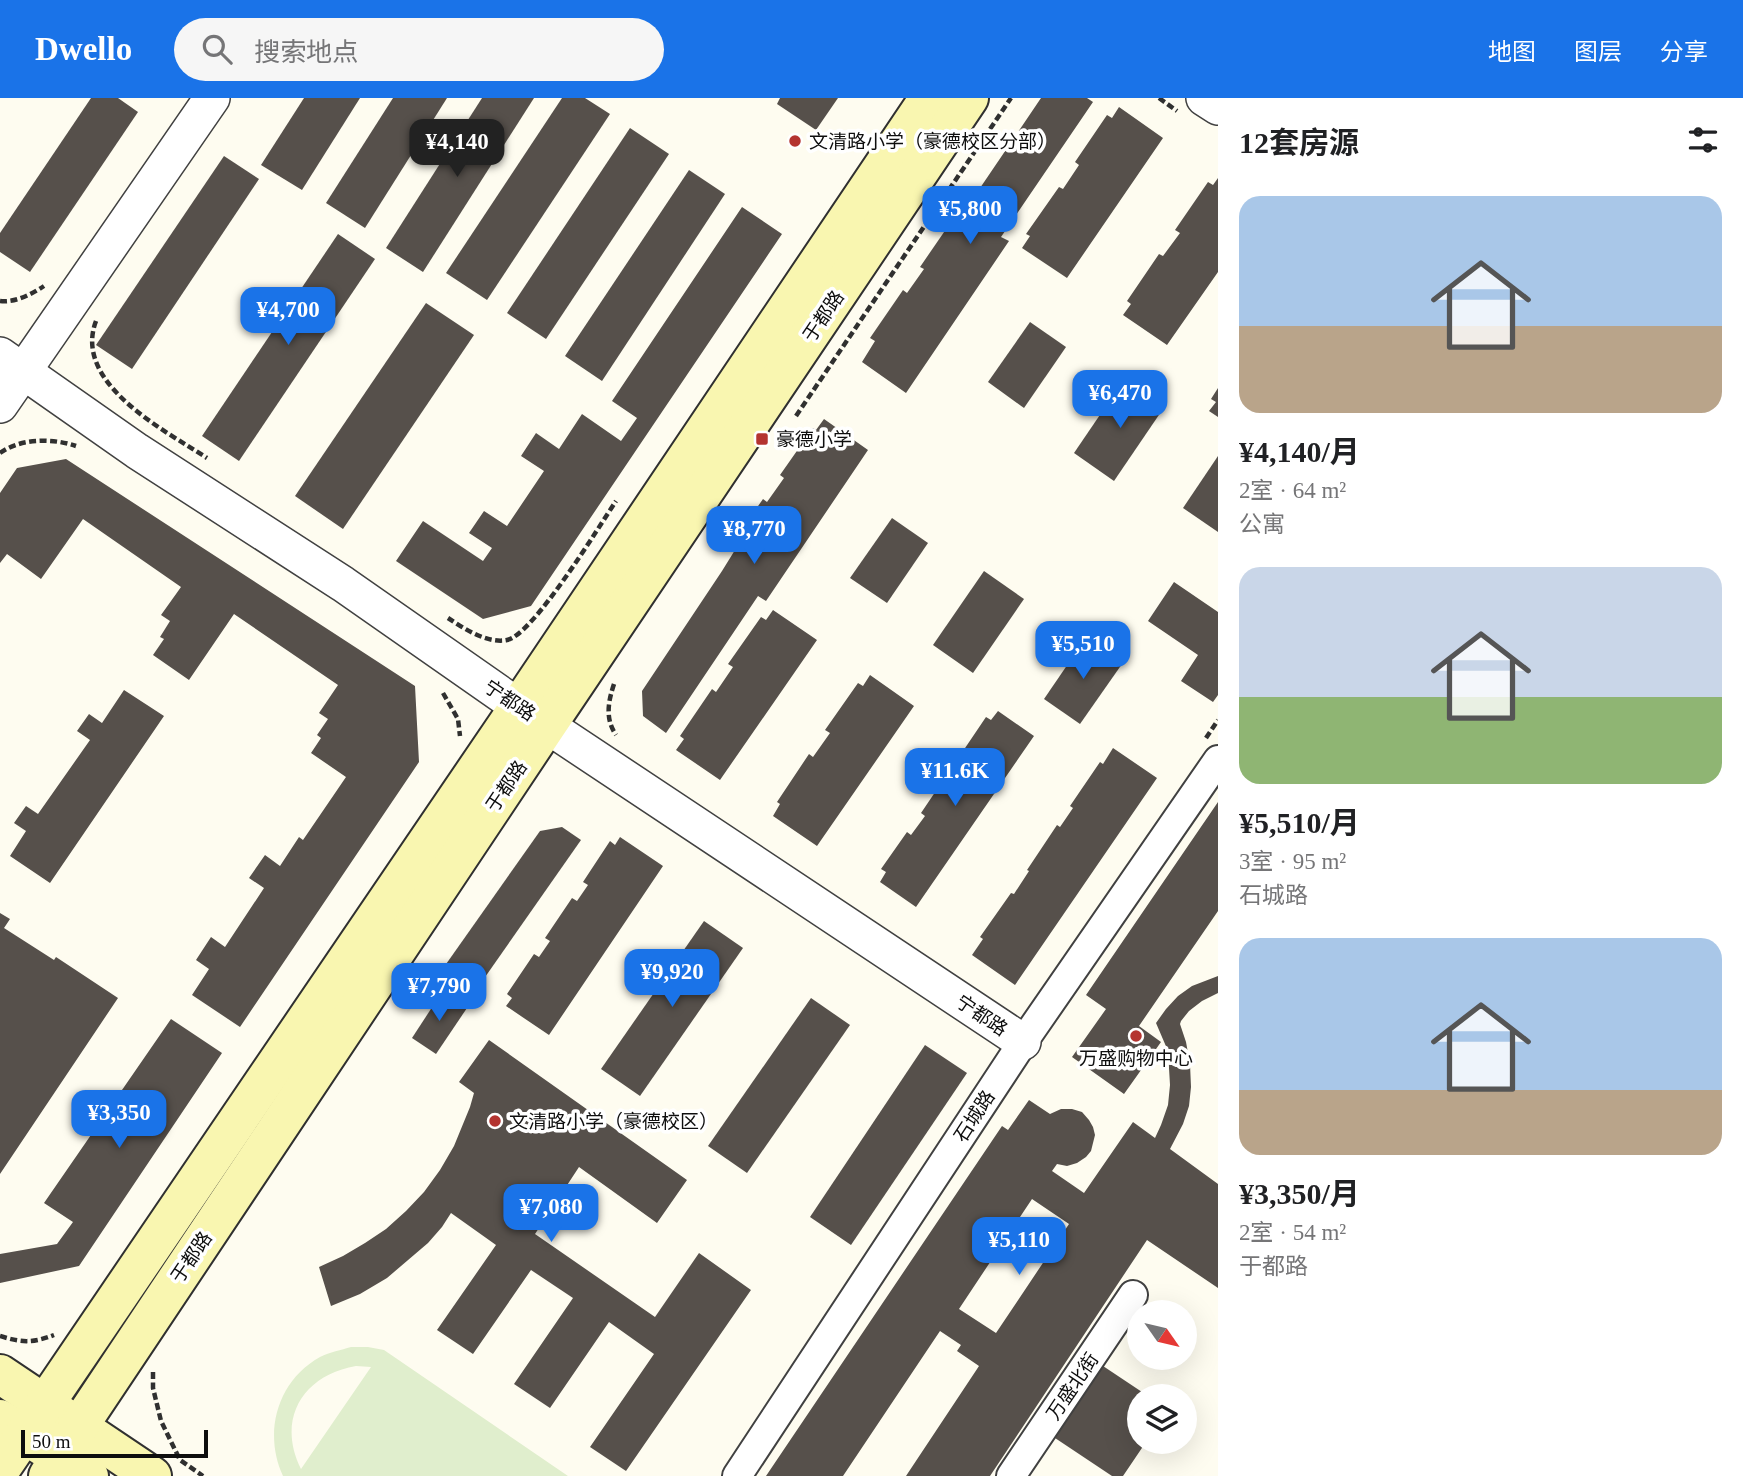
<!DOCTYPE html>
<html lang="zh">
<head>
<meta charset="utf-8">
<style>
  :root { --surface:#fff; --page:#f6f6f6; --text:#202124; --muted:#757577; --accent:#1a73e8 }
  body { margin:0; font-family:"Times New Roman","Noto Sans SC",serif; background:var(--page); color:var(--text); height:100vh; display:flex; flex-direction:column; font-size:26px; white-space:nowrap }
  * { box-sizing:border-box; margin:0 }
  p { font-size:23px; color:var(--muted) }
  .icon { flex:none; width:38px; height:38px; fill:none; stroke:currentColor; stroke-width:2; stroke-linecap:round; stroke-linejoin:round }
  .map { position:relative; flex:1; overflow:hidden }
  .sheet { display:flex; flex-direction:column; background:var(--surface); width:525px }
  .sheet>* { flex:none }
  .needle { width:46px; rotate:124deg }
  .tools { position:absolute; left:1127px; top:1202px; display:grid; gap:14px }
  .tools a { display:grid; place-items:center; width:70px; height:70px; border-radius:50%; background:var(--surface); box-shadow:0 7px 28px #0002; font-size:35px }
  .scale { position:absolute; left:21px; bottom:18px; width:187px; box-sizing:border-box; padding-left:7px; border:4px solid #0e0e0e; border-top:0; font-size:19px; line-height:24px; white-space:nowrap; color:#0e0e0e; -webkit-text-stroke:5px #fff; paint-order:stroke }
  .price { position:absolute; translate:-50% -60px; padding:0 16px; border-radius:14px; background:var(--accent); color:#fff; font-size:23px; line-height:46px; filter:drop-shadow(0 2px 4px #0008) }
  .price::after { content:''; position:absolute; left:50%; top:42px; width:21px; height:16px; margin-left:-10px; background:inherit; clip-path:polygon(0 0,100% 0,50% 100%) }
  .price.active { background:#222; color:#fff }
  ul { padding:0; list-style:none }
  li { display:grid; align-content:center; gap:14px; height:371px; padding:0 21px }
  li span { display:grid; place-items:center; height:217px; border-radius:21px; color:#555 }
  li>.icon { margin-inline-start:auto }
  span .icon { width:126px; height:126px; fill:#fffc; stroke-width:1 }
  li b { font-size:30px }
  h2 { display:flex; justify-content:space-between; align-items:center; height:84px; padding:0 21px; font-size:30px }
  header { display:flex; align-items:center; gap:42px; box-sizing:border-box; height:98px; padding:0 35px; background:var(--accent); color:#fff }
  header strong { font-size:33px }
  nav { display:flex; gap:38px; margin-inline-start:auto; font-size:24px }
  .search { width:490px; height:63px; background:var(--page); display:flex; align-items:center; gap:18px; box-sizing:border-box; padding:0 24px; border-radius:38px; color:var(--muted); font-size:26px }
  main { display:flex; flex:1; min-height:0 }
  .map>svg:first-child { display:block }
  .pitch { fill:#e0eecd; fill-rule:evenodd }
  .building { fill:#56504b; fill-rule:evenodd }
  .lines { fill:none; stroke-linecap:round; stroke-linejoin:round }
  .minor-casing { stroke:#414141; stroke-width:32 }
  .tertiary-casing { stroke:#414141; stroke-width:38 }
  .secondary-casing { stroke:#303030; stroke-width:42 }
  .path { stroke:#303030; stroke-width:4.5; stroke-dasharray:7 3.5; stroke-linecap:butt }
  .minor { stroke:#fff; stroke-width:28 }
  .tertiary { stroke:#fff; stroke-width:35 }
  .secondary { stroke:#f9f6b0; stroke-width:38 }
  .poi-dot { fill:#b43430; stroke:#fff; stroke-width:2.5 }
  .labels { text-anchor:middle; stroke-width:7; stroke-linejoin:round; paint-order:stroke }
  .poi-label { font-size:19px; fill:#0e0e0e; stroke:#fff; text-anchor:start }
  .street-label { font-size:19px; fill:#0e0e0e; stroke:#fff }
</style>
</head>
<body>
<header>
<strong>Dwello</strong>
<div class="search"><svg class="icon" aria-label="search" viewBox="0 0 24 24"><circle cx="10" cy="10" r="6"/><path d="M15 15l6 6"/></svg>搜索地点</div>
<nav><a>地图</a><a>图层</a><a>分享</a></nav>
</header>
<main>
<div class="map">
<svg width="1218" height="1378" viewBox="0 0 1218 1378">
  <rect width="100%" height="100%" fill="#fefcf0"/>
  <path class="pitch" d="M 351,1249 L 368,1249 L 384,1252 L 568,1378 L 283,1378 C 263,1335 277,1283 320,1259 C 330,1254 341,1252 351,1249 ZM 356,1268 L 371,1269 L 301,1371 C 276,1321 303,1277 356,1268 Z"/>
  <g class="building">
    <path d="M 91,0 L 118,0 L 138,14 L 30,174 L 0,154 L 0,135 Z"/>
    <path d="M 304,0 L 360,0 L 302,92 L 261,67 Z"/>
    <path d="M 393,0 L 447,0 L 365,130 L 326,105 Z"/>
    <path d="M 482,0 L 534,0 L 423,174 L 386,150 Z"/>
    <path d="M 562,0 L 585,0 L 610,16 L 487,202 L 446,175 Z"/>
    <path d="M 780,0 L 838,0 L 816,32 L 777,6 Z"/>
    <path d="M 1041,0 L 1087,0 L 1093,4 L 1001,139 L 1009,143 L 906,295 L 862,264 L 875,243 L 870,240 L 903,192 L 907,195 L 924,171 L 920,169 L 953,121 L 957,124 Z"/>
    <path d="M 1119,9 L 1163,40 L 1067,180 L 1022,150 L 1030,138 L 1026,136 L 1059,89 L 1063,91 L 1079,67 L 1075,64 L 1107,17 L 1112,20 Z"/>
    <path d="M 630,30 L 669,56 L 546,241 L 507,215 Z"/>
    <path d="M 224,58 L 259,81 L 132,271 L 96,247 Z"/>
    <path d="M 689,72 L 725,96 L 602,283 L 565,258 Z"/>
    <path d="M 1218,80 L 1218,174 L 1167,247 L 1123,217 L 1131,206 L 1127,203 L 1159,156 L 1163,158 L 1180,135 L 1175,132 L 1208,84 L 1213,87 Z"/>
    <path d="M 742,109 L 782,136 L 531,508 L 483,521 L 396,463 L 423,423 L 483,463 L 492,450 L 469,435 L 484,413 L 507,428 L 544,373 L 521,358 L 536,335 L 559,351 L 582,316 L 621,343 L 637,320 L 612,303 Z"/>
    <path d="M 338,136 L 375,161 L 239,363 L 202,338 Z"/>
    <path d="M 426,205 L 474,237 L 343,431 L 295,398 Z"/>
    <path d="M 1030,224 L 1066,249 L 1024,310 L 988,284 Z"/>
    <path d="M 1125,280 L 1165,308 L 1114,383 L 1074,355 Z"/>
    <path d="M 1218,290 L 1218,319 L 1209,313 L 1216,304 L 1211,301 Z"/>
    <path d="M 824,321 L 868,352 L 766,503 L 758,498 L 666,635 L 643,618 L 642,593 L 722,473 L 735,452 L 730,448 L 763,401 L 767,404 L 784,380 L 780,377 L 813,330 L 816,332 Z"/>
    <path d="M 1218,358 L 1218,434 L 1183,410 Z"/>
    <path d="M 66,361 L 415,588 L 419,664 L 240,929 L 192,897 L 209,871 L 196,862 L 211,839 L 225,849 L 264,790 L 249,780 L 265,757 L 280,768 L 299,739 L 303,742 L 346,679 L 311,655 L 321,640 L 317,637 L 328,621 L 319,615 L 338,587 L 234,516 L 189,582 L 153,557 L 164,541 L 160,539 L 170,523 L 161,517 L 181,489 L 83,421 L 41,481 L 7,456 L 0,465 L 0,395 L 17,370 Z"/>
    <path d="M 892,420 L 928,445 L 887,505 L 850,480 Z"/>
    <path d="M 984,473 L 1024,501 L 973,575 L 933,547 Z"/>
    <path d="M 1174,484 L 1218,514 L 1218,597 L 1213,604 L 1181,583 L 1198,557 L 1148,523 Z"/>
    <path d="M 773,512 L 817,542 L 720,682 L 676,652 L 684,641 L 680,638 L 712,591 L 716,594 L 733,569 L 728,566 L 761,519 L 766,522 Z"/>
    <path d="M 1085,541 L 1122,566 L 1080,626 L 1044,601 Z"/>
    <path d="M 870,577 L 914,608 L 817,748 L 773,718 L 780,706 L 777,704 L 809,656 L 813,659 L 830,635 L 825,632 L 858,585 L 863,588 Z"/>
    <path d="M 124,592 L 164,618 L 50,785 L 10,758 L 26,733 L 14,725 L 26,708 L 38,716 L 90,642 L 77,633 L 89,616 L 102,625 Z"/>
    <path d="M 998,613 L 1034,638 L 916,809 L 880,784 L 886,774 L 881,771 L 907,734 L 911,737 L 925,718 L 921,715 L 946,678 L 950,681 L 966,659 L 961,656 L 986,619 L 991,622 Z"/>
    <path d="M 1113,650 L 1157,680 L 1015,887 L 972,857 L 983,841 L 980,839 L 1011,795 L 1014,796 L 1029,773 L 1027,772 L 1057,727 L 1060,729 L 1073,710 L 1070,708 L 1100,664 L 1103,666 Z"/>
    <path d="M 1218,704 L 1218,813 L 1139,928 L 1161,944 L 1124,996 L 1072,959 L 1106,911 L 1086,897 Z"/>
    <path d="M 562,729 L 581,742 L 476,892 L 444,869 L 540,733 Z"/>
    <path d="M 620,739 L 663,768 L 549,937 L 506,908 L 512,900 L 507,896 L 534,856 L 539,859 L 550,843 L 545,840 L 572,800 L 577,803 L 588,787 L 583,784 L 610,743 L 615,747 Z"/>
    <path d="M 0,815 L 10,821 L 4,830 L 54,862 L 56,859 L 118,900 L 0,1076 Z"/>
    <path d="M 704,823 L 743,850 L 640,998 L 601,971 Z"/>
    <path d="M 1218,878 L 1218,895 L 1202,903 L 1189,913 L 1181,923 L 1180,926 L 1186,944 L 1190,966 L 1191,989 L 1189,1008 L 1183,1026 L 1170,1051 L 1218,1086 L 1218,1190 L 1147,1142 L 990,1378 L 906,1378 L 979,1268 L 957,1253 L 961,1247 L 940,1233 L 843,1378 L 766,1378 L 1002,1028 L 1008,1032 L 1029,1002 L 1050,1016 L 1061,1011 L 1072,1011 L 1082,1014 L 1089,1022 L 1093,1029 L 1095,1037 L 1091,1053 L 1086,1059 L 1077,1065 L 1067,1068 L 1057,1066 L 1052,1073 L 1084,1095 L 1133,1024 L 1155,1040 L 1161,1027 L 1168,1007 L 1170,987 L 1168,953 L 1156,925 L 1166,911 L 1178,898 L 1192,888 ZM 1032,1101 L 1069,1126 L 996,1235 L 959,1211 Z"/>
    <path d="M 442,894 L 467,910 L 436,956 L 412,940 Z"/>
    <path d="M 811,900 L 850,927 L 747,1075 L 708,1048 Z"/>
    <path d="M 171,921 L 222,955 L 79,1168 L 0,1185 L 0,1156 L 57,1146 L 73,1124 L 44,1105 Z"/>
    <path d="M 489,942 L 687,1082 L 657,1125 L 579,1069 L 535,1136 L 655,1219 L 699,1155 L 751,1192 L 626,1373 L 590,1349 L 654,1256 L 609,1224 L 550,1310 L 514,1286 L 573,1200 L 531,1172 L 473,1256 L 437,1232 L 496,1147 L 451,1115 L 442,1129 L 428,1145 L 387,1180 L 360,1196 L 331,1208 L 319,1169 L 343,1158 L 365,1145 L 386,1131 L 406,1113 L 424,1094 L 440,1072 L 454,1048 L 470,1009 L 474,995 L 459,984 Z"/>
    <path d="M 925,947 L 967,975 L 851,1147 L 810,1119 Z"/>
    <path d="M 1097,1264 L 1148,1298 L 1139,1298 L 1139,1344 L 1146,1344 L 1123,1378 L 1112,1378 L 1049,1336 Z"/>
  </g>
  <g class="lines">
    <g class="minor-casing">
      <g id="minor">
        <path d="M 737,1378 L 1023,944 L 1218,662"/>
        <path d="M 1011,1378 L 1133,1197"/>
      </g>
    </g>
    <g class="tertiary-casing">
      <g id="tertiary">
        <path d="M 1204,0 L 1218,9"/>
        <path d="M 0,257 L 137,353 L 343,486 L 519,609 L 1023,944"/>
        <path d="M 0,307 L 212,0"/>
      </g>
    </g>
    <g class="secondary-casing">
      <g id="secondary">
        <path d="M 0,1276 L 152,1378"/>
        <path d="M 0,1321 L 89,1378"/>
        <path d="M 0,1372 L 519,609 L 929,0"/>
        <path d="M 48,1378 L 79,1328 L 547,627 L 969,0"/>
      </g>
    </g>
    <g class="path">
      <path d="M 1159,0 L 1177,13"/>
      <path d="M 0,203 C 15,205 32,196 44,188"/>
      <path d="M 96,223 C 72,286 166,333 207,360"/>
      <path d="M 796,318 L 1011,0"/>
      <path d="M 0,355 C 21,340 52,340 76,348"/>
      <path d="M 448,520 C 463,530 487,546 507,542 C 533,537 598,430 616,403"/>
      <path d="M 614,586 C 608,604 605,621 616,637"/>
      <path d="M 443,595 L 458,621 L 460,638"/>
      <path d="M 1206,640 L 1218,622"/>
      <path d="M 0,1238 C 22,1245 33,1245 54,1237"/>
      <path d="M 153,1274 L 153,1290 L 161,1323 L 180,1362 L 203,1378"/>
    </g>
    <use href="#minor" class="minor"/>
    <use href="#tertiary" class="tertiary"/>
    <use href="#secondary" class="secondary"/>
  </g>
  <g class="poi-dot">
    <circle cx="795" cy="43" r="7"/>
    <rect x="755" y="334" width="14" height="14" rx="3.5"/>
    <circle cx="1136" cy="938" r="7"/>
    <circle cx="495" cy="1023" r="7"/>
  </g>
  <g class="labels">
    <g class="poi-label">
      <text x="809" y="50">文清路小学（豪德校区分部）</text>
      <text x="776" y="348">豪德小学</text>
      <text x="1136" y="967" text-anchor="middle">万盛购物中心</text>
      <text x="509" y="1030">文清路小学（豪德校区）</text>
    </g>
    <g class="street-label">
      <text transform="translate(823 218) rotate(-56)" y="7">于都路</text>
      <text transform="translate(510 602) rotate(34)" y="7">宁都路</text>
      <text transform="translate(506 688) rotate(-56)" y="7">于都路</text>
      <text transform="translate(982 917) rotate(34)" y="7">宁都路</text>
      <text transform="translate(974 1018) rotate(-57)" y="7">石城路</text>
      <text transform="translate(191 1159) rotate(-56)" y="7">于都路</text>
      <text transform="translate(1072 1288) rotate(-56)" y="7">万盛北街</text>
    </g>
  </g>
</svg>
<div class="tools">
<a><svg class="needle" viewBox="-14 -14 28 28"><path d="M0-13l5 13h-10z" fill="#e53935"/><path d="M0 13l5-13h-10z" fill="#757577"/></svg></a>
<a><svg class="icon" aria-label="layers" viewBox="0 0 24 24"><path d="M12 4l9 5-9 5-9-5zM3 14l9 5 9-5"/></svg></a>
</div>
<div class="scale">50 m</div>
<b class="price active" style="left:457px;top:81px">¥4,140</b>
<b class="price" style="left:970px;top:148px">¥5,800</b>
<b class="price" style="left:288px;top:249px">¥4,700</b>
<b class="price" style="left:1120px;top:332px">¥6,470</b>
<b class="price" style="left:754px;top:468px">¥8,770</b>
<b class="price" style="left:1083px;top:583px">¥5,510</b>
<b class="price" style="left:955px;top:710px">¥11.6K</b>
<b class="price" style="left:672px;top:911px">¥9,920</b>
<b class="price" style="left:439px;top:925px">¥7,790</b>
<b class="price" style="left:119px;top:1052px">¥3,350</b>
<b class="price" style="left:551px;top:1146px">¥7,080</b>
<b class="price" style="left:1019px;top:1179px">¥5,110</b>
</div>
<section class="sheet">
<h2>12套房源<svg class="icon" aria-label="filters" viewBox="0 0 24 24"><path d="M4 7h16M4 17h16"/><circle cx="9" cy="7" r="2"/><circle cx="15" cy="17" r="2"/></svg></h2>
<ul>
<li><span style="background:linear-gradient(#a9c7e8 60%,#b9a48a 0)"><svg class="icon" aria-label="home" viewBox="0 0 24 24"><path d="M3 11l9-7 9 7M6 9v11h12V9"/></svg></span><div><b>¥4,140/月</b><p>2室 · 64 m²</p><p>公寓</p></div></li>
<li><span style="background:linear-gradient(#c9d6e8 60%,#8fb573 0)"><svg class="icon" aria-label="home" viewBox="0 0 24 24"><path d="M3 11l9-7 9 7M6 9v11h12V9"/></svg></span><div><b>¥5,510/月</b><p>3室 · 95 m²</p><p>石城路</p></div></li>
<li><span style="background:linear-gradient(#a9c7e8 70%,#b9a48a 0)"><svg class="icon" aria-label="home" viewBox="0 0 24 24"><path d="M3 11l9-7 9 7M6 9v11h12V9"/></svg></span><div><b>¥3,350/月</b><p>2室 · 54 m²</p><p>于都路</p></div></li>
</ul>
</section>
</main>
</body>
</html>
